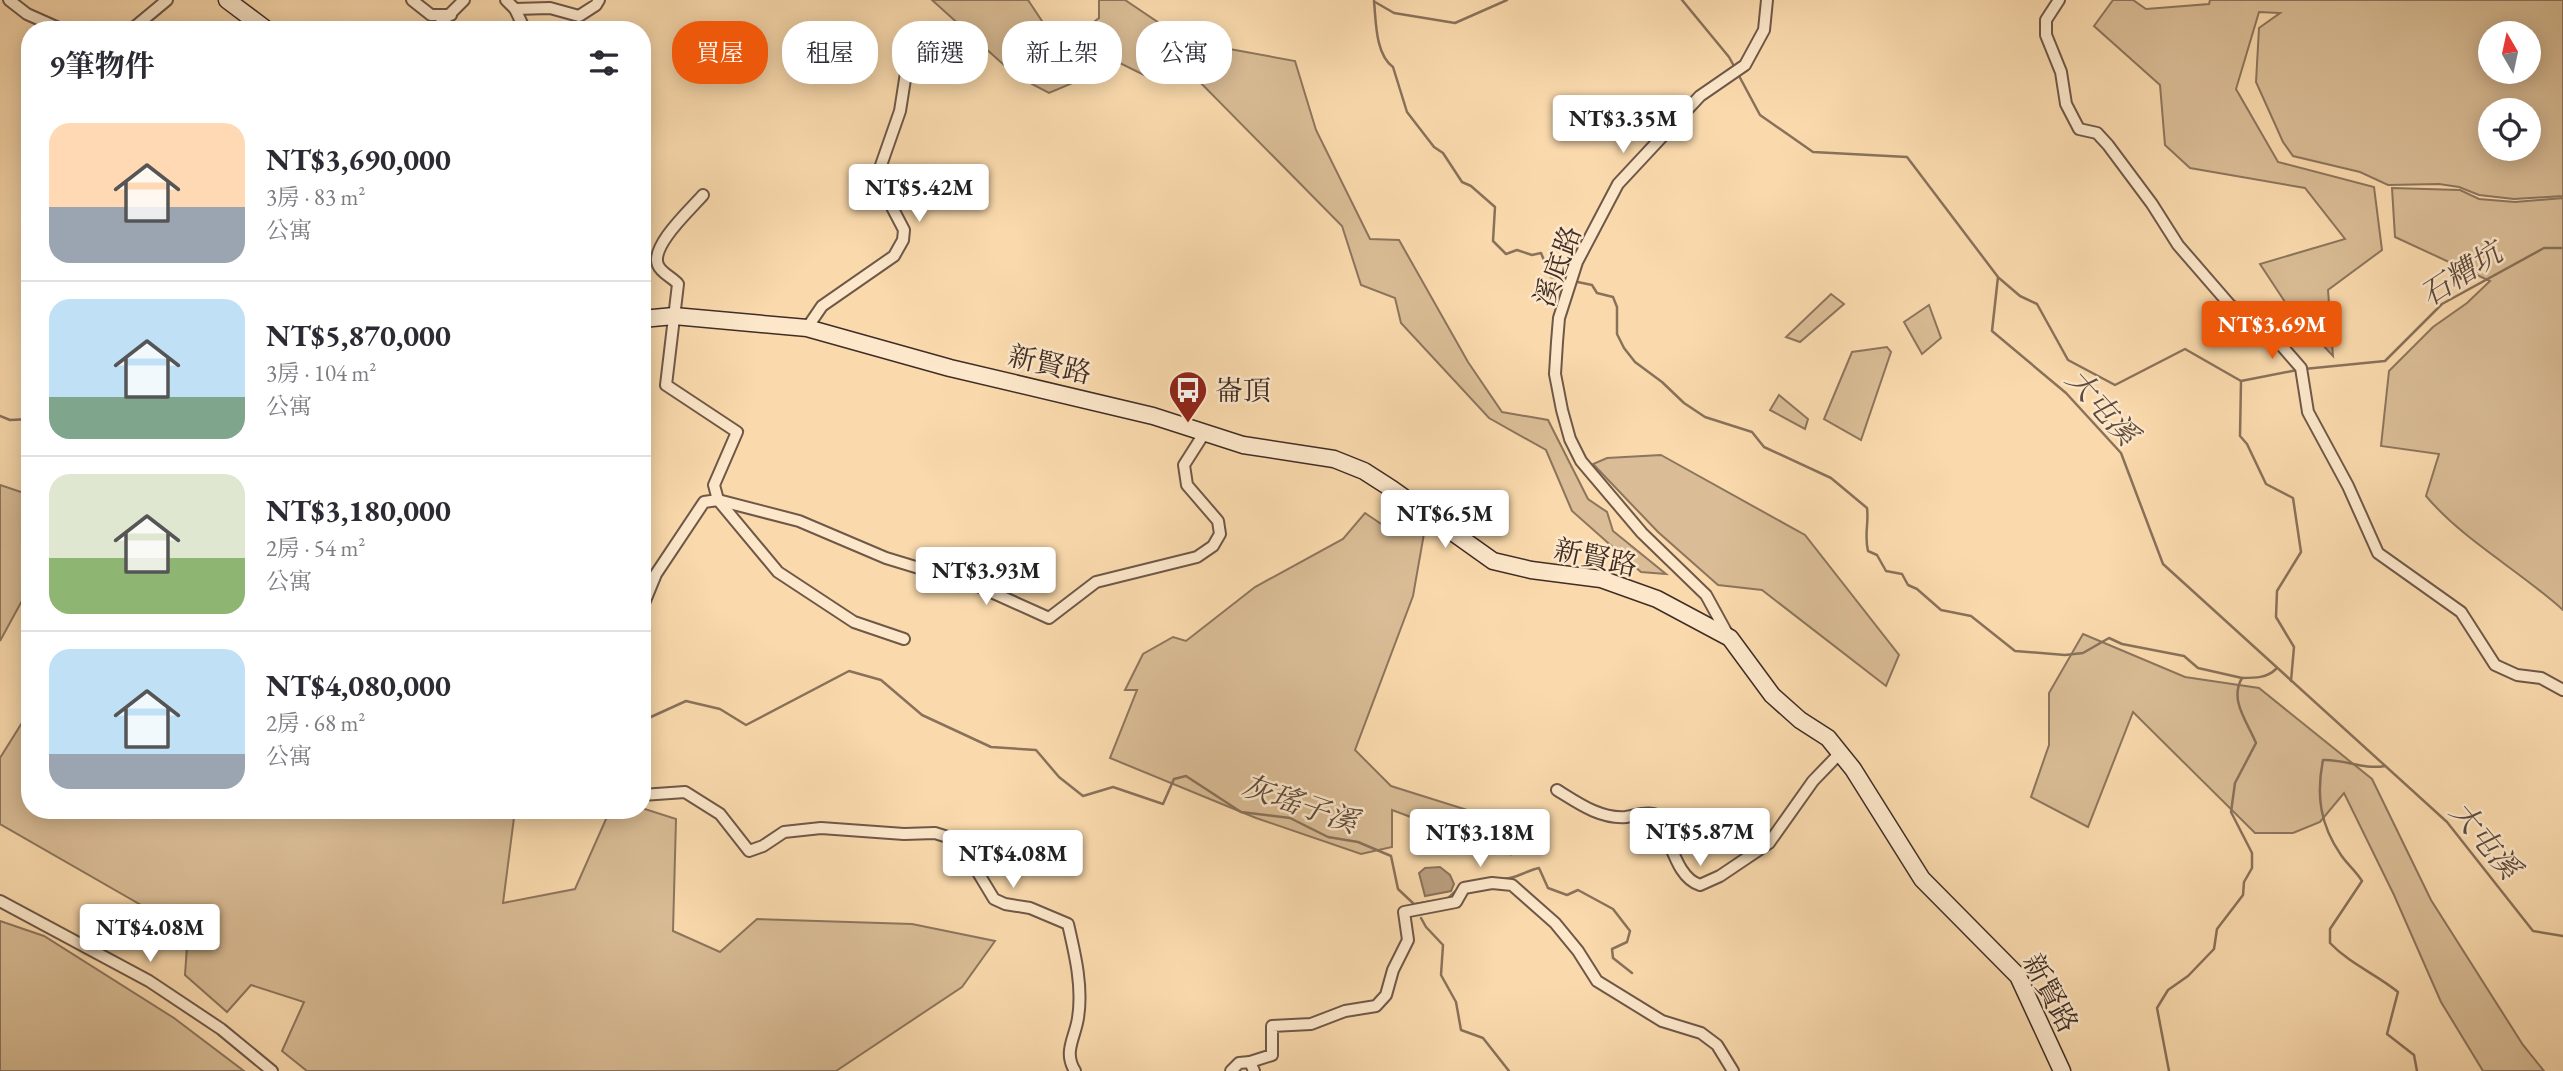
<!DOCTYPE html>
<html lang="zh-TW">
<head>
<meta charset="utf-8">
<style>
  :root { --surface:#fff; --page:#f7f7f7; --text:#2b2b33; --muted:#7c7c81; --line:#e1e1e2; --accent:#ea580c }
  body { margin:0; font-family:"EB Garamond","Noto Serif TC",serif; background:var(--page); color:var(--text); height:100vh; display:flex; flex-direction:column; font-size:26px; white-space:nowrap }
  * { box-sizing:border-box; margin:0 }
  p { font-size:23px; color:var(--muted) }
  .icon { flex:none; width:38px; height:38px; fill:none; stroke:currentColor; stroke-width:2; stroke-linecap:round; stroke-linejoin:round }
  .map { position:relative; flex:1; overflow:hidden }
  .sheet { position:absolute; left:21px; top:21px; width:630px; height:798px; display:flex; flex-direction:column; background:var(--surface); border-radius:28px; box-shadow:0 4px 18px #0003 }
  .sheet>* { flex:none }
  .top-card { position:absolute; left:672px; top:21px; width:665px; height:63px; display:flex; gap:14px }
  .needle { width:46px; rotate:351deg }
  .controls { position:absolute; left:2478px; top:21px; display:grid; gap:14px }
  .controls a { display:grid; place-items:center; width:63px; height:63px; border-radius:50%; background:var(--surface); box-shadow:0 4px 18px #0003; font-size:35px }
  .price { position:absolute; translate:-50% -60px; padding:0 16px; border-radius:7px; background:#fff; color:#222; font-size:23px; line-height:46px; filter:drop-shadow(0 2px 4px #0008) }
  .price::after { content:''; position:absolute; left:50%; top:42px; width:21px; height:16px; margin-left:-10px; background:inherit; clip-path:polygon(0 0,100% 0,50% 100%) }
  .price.active { background:var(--accent); color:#fff }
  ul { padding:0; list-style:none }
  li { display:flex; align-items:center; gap:21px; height:175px; padding:0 28px }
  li+li { border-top:2px solid var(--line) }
  li span { display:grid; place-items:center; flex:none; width:196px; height:140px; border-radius:21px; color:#555 }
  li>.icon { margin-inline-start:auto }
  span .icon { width:84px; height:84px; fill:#fffc; stroke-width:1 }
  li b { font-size:30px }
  h2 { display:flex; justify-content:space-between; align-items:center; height:84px; padding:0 28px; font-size:30px }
  .pill { padding:0 24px; border-radius:28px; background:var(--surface); box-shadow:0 4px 18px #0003; font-size:24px; line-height:63px }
  .pill.active { background:var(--accent); color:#fff }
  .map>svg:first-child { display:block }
  .green { fill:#dabd96; stroke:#8c755e; stroke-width:2; fill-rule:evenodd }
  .water { fill:#ba9f7f; stroke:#89715b; stroke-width:2 }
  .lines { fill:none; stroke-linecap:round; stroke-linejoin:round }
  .stream { stroke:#89715b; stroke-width:2.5 }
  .street-casing { stroke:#6e5848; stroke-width:14 }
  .secondary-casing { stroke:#3f2d26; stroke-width:19 }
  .street { stroke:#fce7ca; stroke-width:10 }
  .secondary { stroke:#fce7ca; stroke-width:16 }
  .labels { text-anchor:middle; stroke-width:5; stroke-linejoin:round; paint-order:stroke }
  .street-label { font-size:28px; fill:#3f2d26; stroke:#fce7ca }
  .poi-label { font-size:28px; fill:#3f2d26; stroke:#fce7ca; text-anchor:start }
  .water-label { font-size:30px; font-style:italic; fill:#5e4a3c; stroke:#fce7ca }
</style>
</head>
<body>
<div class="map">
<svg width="2563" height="1071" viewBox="0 0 2563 1071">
  <rect width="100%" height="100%" fill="#fadaad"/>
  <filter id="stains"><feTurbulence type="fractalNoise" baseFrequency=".00286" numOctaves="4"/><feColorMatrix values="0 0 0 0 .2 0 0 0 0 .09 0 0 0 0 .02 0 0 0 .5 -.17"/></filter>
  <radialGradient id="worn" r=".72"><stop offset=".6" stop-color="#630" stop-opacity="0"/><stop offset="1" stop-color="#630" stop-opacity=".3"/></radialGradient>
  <g class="green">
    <path d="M 932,0 L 1028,0 L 1060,48 L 1099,18 L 1099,0 L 1125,0 L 1186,41 L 1295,61 L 1316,130 L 1370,239 L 1399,240 L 1468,362 L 1502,412 L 1548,420 L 1588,499 L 1607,512 L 1613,531 L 1666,574 L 1641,572 L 1572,511 L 1546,450 L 1489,418 L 1401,323 L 1395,298 L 1361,285 L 1342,226 L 1191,73 L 1156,81 L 1120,63 L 1049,93 L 1015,75 Z"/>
    <path d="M 2113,0 L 2133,0 L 2146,9 L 2209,4 L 2210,0 L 2563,0 L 2563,196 L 2514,199 L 2479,195 L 2459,187 L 2439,184 L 2388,185 L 2360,172 L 2293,156 L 2283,142 L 2256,82 L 2259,28 L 2280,13 L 2259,12 L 2236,89 L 2278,162 L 2374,187 L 2382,250 L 2328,290 L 2333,356 L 2291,311 L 2260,264 L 2345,239 L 2305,188 L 2190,168 L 2165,145 L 2160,85 L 2094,26 ZM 2490,33 L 2529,33 L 2529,72 L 2490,72 ZM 2490,110 L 2529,110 L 2529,149 L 2490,149 Z"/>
    <path d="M 2392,188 L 2460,190 L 2479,199 L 2515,202 L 2563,198 L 2563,610 C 2519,570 2464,541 2426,496 L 2439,454 L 2381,446 L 2389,371 L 2433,327 L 2467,303 L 2490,281 L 2395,237 Z"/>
    <path d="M 1831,294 L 1844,304 L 1800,342 L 1786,337 Z"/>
    <path d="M 1929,305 L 1941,338 L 1922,354 L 1904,322 Z"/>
    <path d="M 1887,347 L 1891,352 L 1861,440 L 1824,419 L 1852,352 Z"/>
    <path d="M 1779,395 L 1808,419 L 1805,429 L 1770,410 Z"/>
    <path d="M 1661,455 L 1805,535 L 1899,655 L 1886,686 L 1762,590 L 1718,585 L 1658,532 L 1593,464 L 1607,458 Z"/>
    <path d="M 0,485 L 30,495 L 30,586 L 0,641 Z"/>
    <path d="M 1414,512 L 1425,528 L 1413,596 L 1355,750 L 1391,786 L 1496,819 L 1510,854 L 1392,810 L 1392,847 L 1361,854 L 1256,818 L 1110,758 L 1137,690 L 1125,690 L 1143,654 L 1173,637 L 1186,641 L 1255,587 L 1343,539 L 1365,513 L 1396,534 Z"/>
    <path d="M 2083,634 L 2185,677 L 2259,688 L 2372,779 L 2431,900 L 2523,1045 L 2544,1071 L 2483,1071 L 2441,1002 L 2394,895 L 2344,793 L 2320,822 L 2293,833 L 2255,833 L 2133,712 L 2088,827 L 2031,797 L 2049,745 L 2049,693 Z"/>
    <path d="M 30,710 L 30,810 L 515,810 L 503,903 L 575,889 L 610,810 L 642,810 L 642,808 L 676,819 L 673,931 L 720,952 L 757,919 L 912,924 L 995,941 L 962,987 L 836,1071 L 307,1071 L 282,1051 L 304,1002 L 251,985 L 227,1012 L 185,975 L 188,932 L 0,824 L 0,758 Z"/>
    <path d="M 0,921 L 44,936 L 174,1018 L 244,1071 L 0,1071 Z"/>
  </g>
  <path class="water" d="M 1440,867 L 1450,875 L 1454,884 L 1451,891 L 1425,896 L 1419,873 L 1425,868 Z"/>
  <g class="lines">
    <g class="stream">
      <path d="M 1682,0 L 1729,57 L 1735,68"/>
      <path d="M 1374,1 C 1376,20 1375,54 1393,67 L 1407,112 L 1434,147 L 1443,153 L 1462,182 L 1471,186 L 1495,207 L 1493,241 L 1506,254 L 1517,250 L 1532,255 L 1541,253 L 1551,277 L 1567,280"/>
      <path d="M 1375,2 L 1394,13 L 1455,23 L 1507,0"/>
      <path d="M 1738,74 L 1760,115 L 1813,152 L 1907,157 L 1998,277 L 1992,331 L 2066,393 L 2121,453 L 2163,564 L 2447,822 L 2533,931 L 2563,936"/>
      <path d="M 1999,278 L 2020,296 L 2037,304 L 2068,360 L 2115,385 L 2185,349 L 2241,381 L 2297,370"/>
      <path d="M 1573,281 L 1592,285 L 1597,293 L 1613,297 L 1617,307 L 1617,334 L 1624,348 L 1635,362 L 1662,382 L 1684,403 L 1705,417 L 1752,432 L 1764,447 L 1831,478 L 1867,508 C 1869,523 1864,535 1868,551 L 1877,555 L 1886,571 L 1902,574 L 1908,585 L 1917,589 L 1941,610 L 1971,616 L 2015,651 L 2065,655 L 2083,653 L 2109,638 L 2122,644 L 2184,656 L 2198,668 L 2242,678"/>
      <path d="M 2304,369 L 2385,361 L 2442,304 L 2544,248 L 2563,248"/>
      <path d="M 2241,381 L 2240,436 L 2247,444 L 2266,484 L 2293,498 L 2301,552 L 2277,591 L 2276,617 L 2294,647 L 2291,681"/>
      <path d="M 0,416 L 10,420 L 30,419"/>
      <path d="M 642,721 L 686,701 L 720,709 L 746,725 L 849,671 L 881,680 L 922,715 L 991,747 L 1036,750 L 1059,777 L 1083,796 L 1113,787 L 1163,804 L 1174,779 L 1186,776 L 1241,812 L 1290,818 L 1328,837 L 1358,842 L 1391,856 L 1398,889 L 1415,905"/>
      <path d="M 2385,766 C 2363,770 2345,759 2323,760 C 2316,795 2320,825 2341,855 C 2347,864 2356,871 2362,881 L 2330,929 L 2330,943 C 2350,964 2376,974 2398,992 L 2387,1034 L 2414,1055 L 2417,1071"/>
      <path d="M 1503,879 C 1516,879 1525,871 1539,868 L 1548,888 L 1567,895 L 1578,890 L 1613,909 L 1630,931 L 1627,942 L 1612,949 L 1613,958 L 1632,973"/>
      <path d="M 1447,899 L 1457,890"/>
      <path d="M 1415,904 L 1433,901"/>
      <path d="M 1421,918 L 1426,927 L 1443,945 L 1441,975 L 1456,1002 L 1461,1030 L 1483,1038 L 1509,1071"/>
      <path d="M 2169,1071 L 2157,1008 L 2168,990 L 2188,976 L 2214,949 L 2217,929 L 2243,895 L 2244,882 L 2252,868 L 2252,853 L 2231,812 L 2235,783 L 2256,743 C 2247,721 2229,700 2242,678 C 2255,678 2267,678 2276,669"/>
    </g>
    <g class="street-casing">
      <g id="street">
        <path d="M 9,0 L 27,14 L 63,30"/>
        <path d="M 412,0 L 431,15 L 451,15"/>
        <path d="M 506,0 L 515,9 L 550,8 L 579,16 L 596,5 L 599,0"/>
        <path d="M 2059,0 L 2046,20 L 2046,35 L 2061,72 L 2066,104 L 2079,129 L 2097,133 L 2108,145 L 2152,204 L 2178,245 L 2230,305 L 2267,329 L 2301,368 L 2308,412 L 2348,486 L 2378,553 L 2461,612 L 2495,665 L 2517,675 L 2541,678 L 2563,690"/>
        <path d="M 515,9 L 525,30"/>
        <path d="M 131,30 L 167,0"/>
        <path d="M 434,30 L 464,0"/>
        <path d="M 703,195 C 691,209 650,246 658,265 C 661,273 672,277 678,284 L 666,385 L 737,432 L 714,485 L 718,500 L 778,572 L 854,622 L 904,639"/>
        <path d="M 807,328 L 822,306 L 894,256 L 903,240 L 904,230 L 883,190 L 879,171 L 900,111 L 906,73"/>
        <path d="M 642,608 L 656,574 L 704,502 L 718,500 L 799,521 L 886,558 L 978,586 L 1049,618 L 1096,582 L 1197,557 L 1213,546 L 1220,534 L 1218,521 L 1187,485 L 1184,465 L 1205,432"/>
        <path d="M 1729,637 L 1706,595 L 1642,533 L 1581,461 L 1570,439 L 1562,410 L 1555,374 L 1557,342 L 1559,318 L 1577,262 L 1618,184 L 1700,96 L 1745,65 L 1764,30 L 1767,0"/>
        <path d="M 1557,790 C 1578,803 1600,819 1626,817 C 1637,815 1644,812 1654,814 C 1671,834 1674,877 1700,885 L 1720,876 L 1769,843 L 1813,781 L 1840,753"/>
        <path d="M 642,795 L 685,792 L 720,814 L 749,851 L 763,846 L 784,832 L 821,828 L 904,834 L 935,833 L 954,839 L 962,846 L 994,899 L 1005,904 L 1030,908 L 1068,924 C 1075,954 1083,987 1078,1018 C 1075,1038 1063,1052 1075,1071"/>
        <path d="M 0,901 L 149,981 L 221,1029 L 272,1071"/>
        <path d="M 1250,1062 L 1272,1055 L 1272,1026 L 1311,1024 L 1345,1011 L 1376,1006 L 1386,995 L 1393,970 L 1408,940 L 1404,912 L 1456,902 L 1464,888 L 1492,883 L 1512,885 L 1555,923 L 1578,951 L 1597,981 L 1662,1021 L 1701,1033 L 1717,1045 L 1733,1071"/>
        <path d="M 1231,1071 L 1239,1063 L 1250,1062 L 1254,1071"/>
      </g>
    </g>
    <g class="secondary-casing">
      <g id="secondary">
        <path d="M 227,0 L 267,30"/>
        <path d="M 642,319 L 674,316 L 807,328 L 950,368 L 1153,416 L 1243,445 L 1334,459 L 1364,471 L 1392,489 L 1493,561 L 1531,570 L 1601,579 L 1657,599 L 1730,638 L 1772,695 L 1800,720 L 1828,738 L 1853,769 L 1922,879 L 2018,976 L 2062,1071"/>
      </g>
    </g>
    <use href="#street" class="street"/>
    <use href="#secondary" class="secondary"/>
  </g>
  <defs>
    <g id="bus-pin" transform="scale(2.0125)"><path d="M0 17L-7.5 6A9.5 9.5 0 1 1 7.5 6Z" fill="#8f2418" stroke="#fce7ca"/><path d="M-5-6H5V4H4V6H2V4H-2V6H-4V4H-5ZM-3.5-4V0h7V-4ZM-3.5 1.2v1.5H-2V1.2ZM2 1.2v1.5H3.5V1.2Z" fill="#fff"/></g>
  </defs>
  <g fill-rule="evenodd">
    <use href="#bus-pin" x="1188" y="390"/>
  </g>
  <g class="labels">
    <g class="street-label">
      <text transform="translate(1557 266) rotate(-69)" y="10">溪底路</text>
      <text transform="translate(1050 364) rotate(13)" y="10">新賢路</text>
      <text transform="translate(1596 557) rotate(12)" y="10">新賢路</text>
      <text transform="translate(2051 993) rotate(62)" y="10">新賢路</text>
    </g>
    <g class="poi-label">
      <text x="1215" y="400">崙頂</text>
    </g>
    <g class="water-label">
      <text transform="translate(2461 274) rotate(-33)" y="10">石糟坑</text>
      <text transform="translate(2102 407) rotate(48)" y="10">大屯溪</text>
      <text transform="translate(1300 804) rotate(19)" y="10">灰瑤子溪</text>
      <text transform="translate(2485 840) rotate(50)" y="10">大屯溪</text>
    </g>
  </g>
  <rect width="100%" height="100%" filter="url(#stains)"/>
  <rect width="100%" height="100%" fill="url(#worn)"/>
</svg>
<div class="controls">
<a><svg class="needle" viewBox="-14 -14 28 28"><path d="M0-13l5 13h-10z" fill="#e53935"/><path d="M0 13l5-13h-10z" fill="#7c7c81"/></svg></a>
<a><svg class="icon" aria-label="locate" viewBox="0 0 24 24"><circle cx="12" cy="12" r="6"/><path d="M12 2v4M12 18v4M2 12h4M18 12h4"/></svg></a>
</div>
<b class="price" style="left:1623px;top:155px">NT$3.35M</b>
<b class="price" style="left:919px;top:224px">NT$5.42M</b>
<b class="price active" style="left:2272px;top:361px">NT$3.69M</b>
<b class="price" style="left:1445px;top:550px">NT$6.5M</b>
<b class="price" style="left:986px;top:607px">NT$3.93M</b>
<b class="price" style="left:1700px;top:868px">NT$5.87M</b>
<b class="price" style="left:1480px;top:869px">NT$3.18M</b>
<b class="price" style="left:1013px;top:890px">NT$4.08M</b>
<b class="price" style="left:150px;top:964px">NT$4.08M</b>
<div class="top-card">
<a class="pill active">買屋</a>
<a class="pill">租屋</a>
<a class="pill">篩選</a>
<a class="pill">新上架</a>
<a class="pill">公寓</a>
</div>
<section class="sheet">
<h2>9筆物件<svg class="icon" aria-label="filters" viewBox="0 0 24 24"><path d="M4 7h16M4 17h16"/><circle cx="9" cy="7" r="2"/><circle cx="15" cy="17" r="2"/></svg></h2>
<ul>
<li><span style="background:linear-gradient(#ffd9b3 60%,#9aa5b1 0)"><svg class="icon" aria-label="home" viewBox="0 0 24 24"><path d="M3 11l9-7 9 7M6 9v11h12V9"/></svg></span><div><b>NT$3,690,000</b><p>3房 · 83 m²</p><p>公寓</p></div></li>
<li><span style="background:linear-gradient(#bfe0f5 70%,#7fa58c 0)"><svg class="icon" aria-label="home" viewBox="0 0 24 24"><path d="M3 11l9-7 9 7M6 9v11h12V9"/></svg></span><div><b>NT$5,870,000</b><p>3房 · 104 m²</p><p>公寓</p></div></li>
<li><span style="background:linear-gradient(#dfe7d0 60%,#8fb573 0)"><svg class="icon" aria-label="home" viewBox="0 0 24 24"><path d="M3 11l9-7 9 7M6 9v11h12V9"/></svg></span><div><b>NT$3,180,000</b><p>2房 · 54 m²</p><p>公寓</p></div></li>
<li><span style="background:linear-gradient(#bfe0f5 75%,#9aa5b1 0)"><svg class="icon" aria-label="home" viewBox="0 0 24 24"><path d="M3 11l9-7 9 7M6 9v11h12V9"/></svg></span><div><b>NT$4,080,000</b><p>2房 · 68 m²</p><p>公寓</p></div></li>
</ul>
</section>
</div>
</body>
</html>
